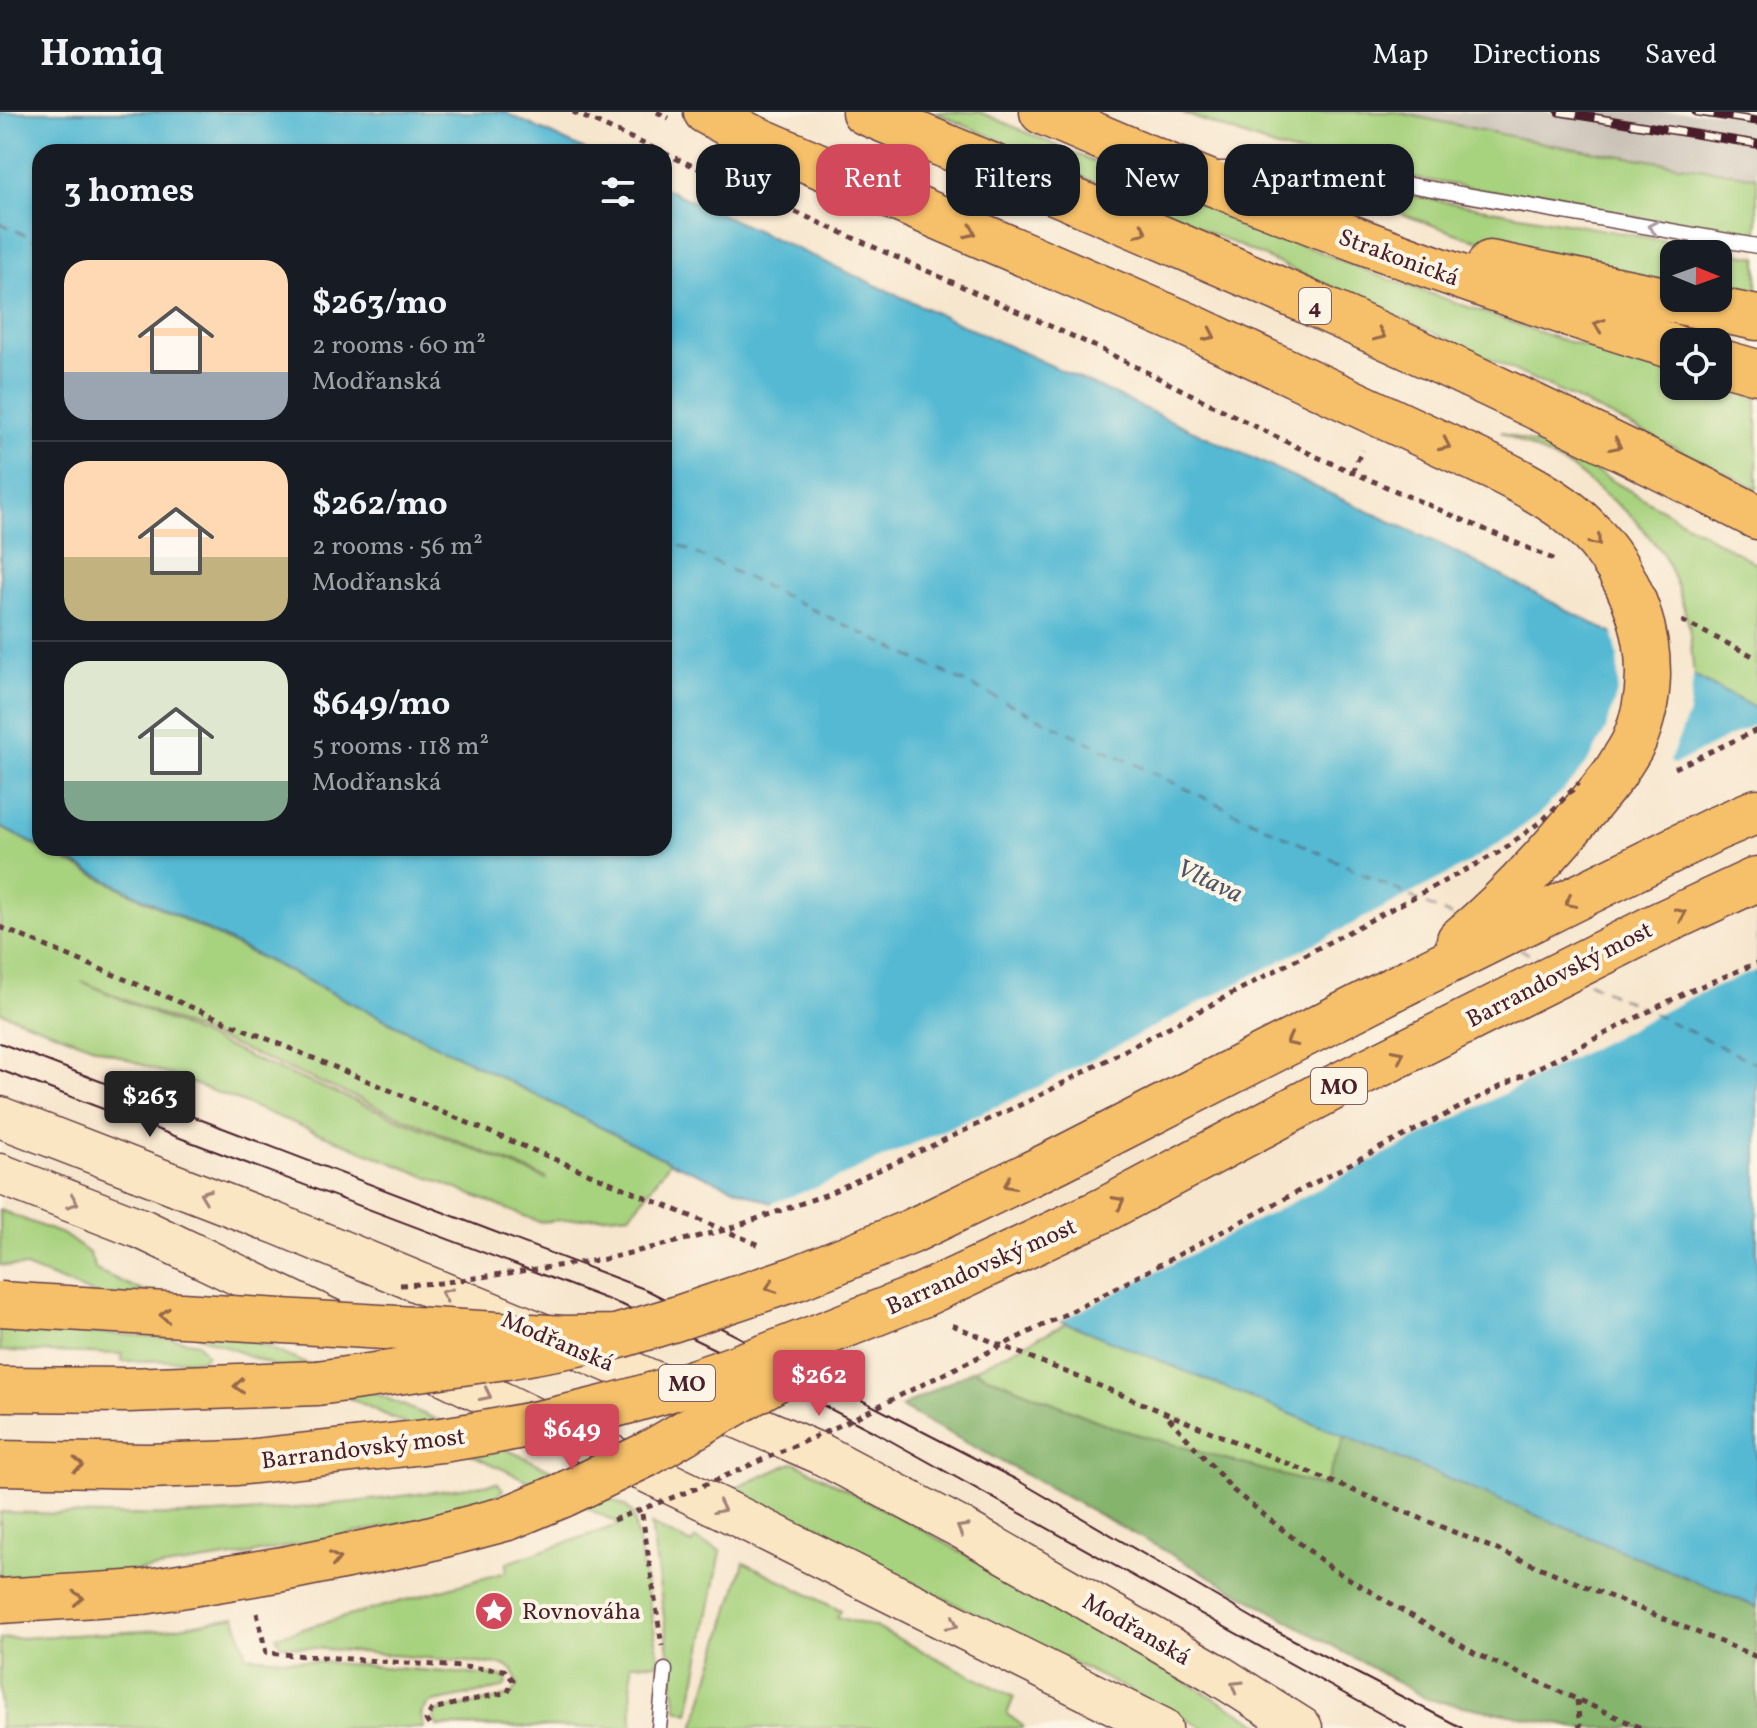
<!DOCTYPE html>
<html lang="en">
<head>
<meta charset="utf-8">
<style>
  :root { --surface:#171b24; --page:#20242c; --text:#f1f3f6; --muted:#9ea1a6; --line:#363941; --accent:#d1495b }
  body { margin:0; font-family:Vollkorn,serif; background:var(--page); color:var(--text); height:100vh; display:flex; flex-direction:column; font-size:30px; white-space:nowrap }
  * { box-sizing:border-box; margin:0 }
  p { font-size:26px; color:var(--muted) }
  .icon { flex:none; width:44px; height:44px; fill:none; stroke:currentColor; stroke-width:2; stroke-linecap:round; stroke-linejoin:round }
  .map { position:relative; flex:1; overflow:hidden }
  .panel { position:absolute; left:32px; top:32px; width:640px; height:712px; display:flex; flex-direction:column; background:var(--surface); border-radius:24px; box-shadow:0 2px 6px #0004 }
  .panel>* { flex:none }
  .banner { position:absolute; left:696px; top:32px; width:760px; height:72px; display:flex; gap:16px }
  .needle { width:52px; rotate:91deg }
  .controls { position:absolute; left:1660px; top:128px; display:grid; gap:16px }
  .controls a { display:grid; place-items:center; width:72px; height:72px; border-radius:16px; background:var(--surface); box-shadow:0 2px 6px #0004; font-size:40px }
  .price { position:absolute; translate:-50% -68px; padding:0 18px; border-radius:8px; background:var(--accent); color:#fff; font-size:26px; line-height:52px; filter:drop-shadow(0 2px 4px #0008) }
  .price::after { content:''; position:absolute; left:50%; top:48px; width:24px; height:18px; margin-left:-12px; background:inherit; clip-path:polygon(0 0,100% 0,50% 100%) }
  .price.selected { background:#222; color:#fff }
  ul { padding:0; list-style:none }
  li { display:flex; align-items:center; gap:24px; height:200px; padding:0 32px }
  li+li { border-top:2px solid var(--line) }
  li span { display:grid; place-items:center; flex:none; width:224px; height:160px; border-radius:24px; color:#555 }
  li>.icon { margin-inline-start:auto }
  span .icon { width:96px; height:96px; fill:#fffc; stroke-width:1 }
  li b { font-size:34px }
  h2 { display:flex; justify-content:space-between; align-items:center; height:96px; padding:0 32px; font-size:34px }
  .tag { padding:0 28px; border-radius:24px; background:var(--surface); box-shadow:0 2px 6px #0004; font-size:28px; line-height:72px }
  .tag.selected { background:var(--accent); color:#fff }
  header { display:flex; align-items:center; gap:48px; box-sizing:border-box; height:112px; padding:0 40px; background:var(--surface); border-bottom:2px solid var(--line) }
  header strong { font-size:38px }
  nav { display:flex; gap:44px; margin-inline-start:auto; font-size:28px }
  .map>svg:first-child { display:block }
  .industrial { fill:#cbc3b8 }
  .green { fill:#a7d27e; stroke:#787854; stroke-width:2; fill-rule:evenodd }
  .forest { fill:#85b46d; stroke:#686a4c; stroke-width:2 }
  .water { fill:#55b9d3; stroke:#506c7f; stroke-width:2 }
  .pier { fill:#f7e6ce }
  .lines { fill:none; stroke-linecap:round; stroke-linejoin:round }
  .ferry { stroke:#4e5566; stroke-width:2; stroke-dasharray:10 8; stroke-linecap:butt }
  .lane-casing { stroke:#643d43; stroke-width:17 }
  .secondary-casing { stroke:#643d43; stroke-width:43 }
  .primary-casing { stroke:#643d43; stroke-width:47 }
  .highway-casing { stroke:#643d43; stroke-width:47 }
  .path { stroke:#643d43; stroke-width:5; stroke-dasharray:6 6; stroke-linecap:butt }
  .lane { stroke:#fff; stroke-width:14 }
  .secondary { stroke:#fbe6c4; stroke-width:40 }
  .primary { stroke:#f6c06b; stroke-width:44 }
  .highway { stroke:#f6c06b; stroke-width:44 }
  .tram { stroke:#4a1f2b; stroke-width:2 }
  .rail-casing { stroke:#4a1f2b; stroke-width:9 }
  .rail { stroke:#fcf5e5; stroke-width:6; stroke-dasharray:18; stroke-linecap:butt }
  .primary-bridge-casing { stroke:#643d43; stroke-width:47; stroke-linecap:butt }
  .highway-bridge-casing { stroke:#643d43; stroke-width:47; stroke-linecap:butt }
  .path-bridge { stroke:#643d43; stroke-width:5; stroke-dasharray:6 6; stroke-linecap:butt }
  .primary-bridge { stroke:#f6c06b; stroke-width:44 }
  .highway-bridge { stroke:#f6c06b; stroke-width:44 }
  .oneway { stroke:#ae9aa0 }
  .oneway2 { stroke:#976748 }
  .oneway3 { stroke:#a28278 }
  .labels { text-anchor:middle; stroke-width:8; stroke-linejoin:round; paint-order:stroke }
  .shield { fill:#fcf5e5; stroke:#7f5f63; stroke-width:2 }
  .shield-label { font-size:22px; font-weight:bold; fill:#4a1f2b }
  .street-label { font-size:24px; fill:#4a1f2b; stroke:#fcf5e5 }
  .poi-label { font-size:24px; fill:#4a1f2b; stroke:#fcf5e5; text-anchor:start }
  .water-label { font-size:26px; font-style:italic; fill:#4e5566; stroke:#fcf5e5 }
</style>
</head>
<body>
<header>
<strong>Homiq</strong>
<nav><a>Map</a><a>Directions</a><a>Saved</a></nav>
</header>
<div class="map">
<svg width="1757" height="1616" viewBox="0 0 1757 1616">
  <rect width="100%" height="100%" fill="#fcf5e5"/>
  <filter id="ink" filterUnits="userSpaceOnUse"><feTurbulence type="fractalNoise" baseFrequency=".0125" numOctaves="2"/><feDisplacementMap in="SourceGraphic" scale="16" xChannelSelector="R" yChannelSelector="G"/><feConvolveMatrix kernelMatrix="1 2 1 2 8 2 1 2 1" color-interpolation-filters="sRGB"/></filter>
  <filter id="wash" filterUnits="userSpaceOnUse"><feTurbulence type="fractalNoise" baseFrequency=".006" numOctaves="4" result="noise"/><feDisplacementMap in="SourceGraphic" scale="32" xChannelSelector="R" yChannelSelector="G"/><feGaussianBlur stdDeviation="1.8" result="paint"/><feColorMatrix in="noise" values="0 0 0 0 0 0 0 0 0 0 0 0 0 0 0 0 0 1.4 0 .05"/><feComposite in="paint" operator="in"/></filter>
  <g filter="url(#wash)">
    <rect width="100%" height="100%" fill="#f7e6ce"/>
    <path class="industrial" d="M 1395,0 L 1757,0 L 1757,65 L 1553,33 Z"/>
    <g class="green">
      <path d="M 934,0 L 980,0 L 1087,47 L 1380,164 L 1556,226 L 1674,261 L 1674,274 L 1717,274 L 1757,286 L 1757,377 C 1488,239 1210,121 934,0 Z"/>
      <path d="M 1180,0 L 1395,0 L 1553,33 L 1757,65 L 1757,127 L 1359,56 L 1277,36 Z"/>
      <path d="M 1328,69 L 1757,145 L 1757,192 L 1718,186 L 1718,142 L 1674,142 L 1674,179 L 1466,125 L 1329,76 L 1326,74 Z"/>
      <path d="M 1501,320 L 1571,345 L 1757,452 L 1757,597 L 1694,564 L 1689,513 L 1677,474 L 1664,443 L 1634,406 L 1573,357 Z"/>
      <path d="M 0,715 L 40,736 L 670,1050 L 631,1102 L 539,1110 L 229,985 L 0,900 ZM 81,869 L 546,1066 L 546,1067 L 265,952 Z"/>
      <path d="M 0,1098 L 64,1123 L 89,1141 L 96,1158 L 246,1226 L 526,1346 L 627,1395 L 633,1402 L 660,1551 L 631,1552 L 632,1616 L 437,1614 L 433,1604 L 438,1599 L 511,1584 L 518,1573 L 513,1558 L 503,1553 L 281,1533 L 276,1524 L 506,1460 L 507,1451 L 621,1412 L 317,1271 L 26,1155 L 0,1153 Z"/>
      <path d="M 1067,1211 L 1345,1324 L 1324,1375 L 1115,1316 L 973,1258 Z"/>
      <path d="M 0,1215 L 170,1226 L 198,1231 L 207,1243 L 201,1248 L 122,1249 L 122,1242 L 0,1239 Z"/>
      <path d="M 794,1350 L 921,1417 L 1266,1616 L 1204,1616 L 729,1379 Z"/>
      <path d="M 498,1371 L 503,1378 L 495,1388 L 461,1400 L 240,1444 L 117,1462 L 0,1468 L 0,1400 C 77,1402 155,1406 232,1401 C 321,1396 409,1383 498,1371 Z"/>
      <path d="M 651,1413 L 692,1432 L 695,1427 L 721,1439 L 689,1601 L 677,1597 Z"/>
      <path d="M 744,1450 L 841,1499 L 837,1505 L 875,1515 L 1014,1585 L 1007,1602 L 1023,1614 L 1022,1616 L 694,1616 Z"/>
      <path d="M 235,1505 L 247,1544 L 505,1565 L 507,1571 L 502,1576 L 429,1591 L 421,1602 L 424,1616 L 0,1616 L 0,1527 L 162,1518 Z"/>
    </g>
    <path class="forest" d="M 973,1258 L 1115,1316 L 1324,1375 L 1345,1324 L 1757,1495 L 1757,1616 L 1578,1616 L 1427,1587 L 1158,1435 L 901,1295 Z"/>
    <g class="water">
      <path d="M 0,0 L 504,0 L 589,40 L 40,40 L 40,735 L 0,715 Z"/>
      <path d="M 664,76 L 1444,434 L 1757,597 L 1757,1495 L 1345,1324 L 670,1050 L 43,736 L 664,736 Z"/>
    </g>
    <path class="pier" d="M 1612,517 L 1694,559 L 1689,601 L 1670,648 L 1671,651 L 1675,652 L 1757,611 L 1757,858 L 1696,883 L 1057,1211 L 767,1093 L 820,1074 L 1030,979 L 1456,758 L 1498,732 L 1537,704 L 1574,667 L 1591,645 L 1606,617 L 1618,577 L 1618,545 Z"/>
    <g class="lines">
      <g class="ferry">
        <path d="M 0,111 L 40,130"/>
        <path d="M 664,426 L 1453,805"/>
        <path d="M 1520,837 L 1543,849"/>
        <path d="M 1588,870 L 1757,952"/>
      </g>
    </g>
  </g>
  <g filter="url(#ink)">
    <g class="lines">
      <g class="lane-casing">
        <g id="lane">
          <path d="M 1220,57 L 1330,59 L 1757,134"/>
          <path d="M 659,1616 L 665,1558"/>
        </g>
      </g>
      <g class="secondary-casing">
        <g id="secondary">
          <path d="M 0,1005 L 277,1112 L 570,1233 L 821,1342 L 961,1416 L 1217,1562 L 1302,1616"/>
          <path d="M 0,1062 L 144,1118 L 336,1210"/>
          <path d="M 416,1249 L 727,1399 L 1162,1616"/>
        </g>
      </g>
      <g class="primary-casing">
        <g id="primary">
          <path d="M 706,0 L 748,23 L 1186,212 L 1487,353"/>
          <path d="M 864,0 C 1166,126 1467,254 1757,405"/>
          <path d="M 1042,0 C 1251,91 1456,169 1674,235"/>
          <path d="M 1490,151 L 1757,206"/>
          <path d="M 1718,249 L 1757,260"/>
          <path d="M 1459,828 C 1518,779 1568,720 1615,661"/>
          <path d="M 1411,868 L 1715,717 L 1757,699"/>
          <path d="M 922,1183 L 1104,1098 L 1331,977 L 1660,812 L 1757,767"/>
          <path d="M 0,1351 L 147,1354 L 237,1351 L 442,1328"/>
          <path d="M 0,1489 L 143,1480 L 283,1457 L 421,1429 L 508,1406 L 563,1383"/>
        </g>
      </g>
      <g class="highway-casing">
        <path id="highway" d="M 0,1277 L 128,1278 L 317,1271"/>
      </g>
      <g class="path">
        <path d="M 573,0 L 662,40"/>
        <path d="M 657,0 L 669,6"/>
        <path d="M 664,41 L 1090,232 L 1315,344 L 1558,449"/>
        <path d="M 1352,360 L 1362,338"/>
        <path d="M 1682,509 L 1757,546"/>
        <path d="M 1675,656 L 1757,618"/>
        <path d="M 0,815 L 762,1134"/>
        <path d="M 952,1213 L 1757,1545"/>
        <path d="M 1169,1306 L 1234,1379 L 1331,1456 L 1474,1541 L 1641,1616"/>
        <path d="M 642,1402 L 662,1534"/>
        <path d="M 257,1501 L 266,1541 L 504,1558 L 513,1568 L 508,1580 L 432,1597 L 426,1608 L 431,1616"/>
        <path d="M 1577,1588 L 1580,1616"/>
      </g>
      <use href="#lane" class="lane"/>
      <use href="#secondary" class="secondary"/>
      <use href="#primary" class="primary"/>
      <use href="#highway" class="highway"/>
      <g class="tram">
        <path d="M 0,931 L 647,1178 L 1017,1368 L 1265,1513 L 1462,1616"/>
        <path d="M 0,958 L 625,1194 L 729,1244 L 882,1324 L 1406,1616"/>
      </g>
      <g class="rail-casing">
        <g id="rail">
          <path d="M 1559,0 L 1757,32"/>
          <path d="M 1696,0 L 1757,9"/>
        </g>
      </g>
      <use href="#rail" class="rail"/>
      <g class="primary-bridge-casing">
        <g id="primary-bridge">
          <path d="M 1487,353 C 1513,365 1538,378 1562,395 C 1633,447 1670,545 1634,629 C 1629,640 1621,650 1615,661"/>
          <path d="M 0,1192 L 565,1226 L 616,1225 L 675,1207 L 797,1166 L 910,1120 L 1057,1049 L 1411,868"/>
          <path d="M 442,1328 C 495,1320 547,1310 599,1297 C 710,1270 816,1225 922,1183"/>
          <path d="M 563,1383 L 646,1343 L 803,1252"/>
        </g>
      </g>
      <g class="highway-bridge-casing">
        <path id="highway-bridge" d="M 317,1271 L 506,1245 L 616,1225"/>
      </g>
      <g class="path-bridge">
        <path d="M 400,1173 L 440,1171 L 605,1147 L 725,1118 L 825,1083 L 1035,986 L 1501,739 L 1544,707 L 1579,671"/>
        <path d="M 613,1408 L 700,1375 L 830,1318 L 1082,1194 L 1380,1036 L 1687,880 L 1757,851"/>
      </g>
      <use href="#primary-bridge" class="primary-bridge"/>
      <use href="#highway-bridge" class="highway-bridge"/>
    </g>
    <defs><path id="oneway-chevron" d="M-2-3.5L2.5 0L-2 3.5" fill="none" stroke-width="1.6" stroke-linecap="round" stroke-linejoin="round" transform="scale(2)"/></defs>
    <use class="oneway" href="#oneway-chevron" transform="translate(1653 115) rotate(-170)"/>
    <g class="oneway2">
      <use href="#oneway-chevron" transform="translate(1142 119) rotate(24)"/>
      <use href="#oneway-chevron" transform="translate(971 120) rotate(23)"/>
      <use href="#oneway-chevron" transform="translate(1599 213) rotate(-162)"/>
      <use href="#oneway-chevron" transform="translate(1210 223) rotate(25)"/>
      <use href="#oneway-chevron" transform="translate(1380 223) rotate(24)"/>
      <use href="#oneway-chevron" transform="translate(1445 333) rotate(25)"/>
      <use href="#oneway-chevron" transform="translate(1616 333) rotate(26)"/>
      <use href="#oneway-chevron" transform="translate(1596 429) rotate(49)"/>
      <use href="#oneway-chevron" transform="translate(1570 790) rotate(154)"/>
      <use href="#oneway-chevron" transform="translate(1681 802) rotate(-24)"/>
      <use href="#oneway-chevron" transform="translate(1291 929) rotate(153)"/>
      <use href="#oneway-chevron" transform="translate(1399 943) rotate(-27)"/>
      <use href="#oneway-chevron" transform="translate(1009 1072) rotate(154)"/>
      <use href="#oneway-chevron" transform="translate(1119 1090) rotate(-28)"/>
      <use href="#oneway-chevron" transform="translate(771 1175) rotate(161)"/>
      <use href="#oneway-chevron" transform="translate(165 1203) rotate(-177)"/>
      <use href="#oneway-chevron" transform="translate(239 1274) rotate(177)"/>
      <use href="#oneway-chevron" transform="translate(78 1353) rotate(1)"/>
      <use href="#oneway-chevron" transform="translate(335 1447) rotate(-12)"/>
      <use href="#oneway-chevron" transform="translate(78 1486) rotate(-4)"/>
    </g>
    <g class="oneway3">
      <use href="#oneway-chevron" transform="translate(205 1083) rotate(-159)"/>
      <use href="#oneway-chevron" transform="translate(73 1090) rotate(21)"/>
      <use href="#oneway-chevron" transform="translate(446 1182) rotate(-157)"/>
      <use href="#oneway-chevron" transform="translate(486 1283) rotate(26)"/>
      <use href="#oneway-chevron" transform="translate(720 1396) rotate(26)"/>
      <use href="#oneway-chevron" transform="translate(962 1417) rotate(-151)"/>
      <use href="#oneway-chevron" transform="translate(953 1512) rotate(27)"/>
      <use href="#oneway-chevron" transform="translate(1236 1574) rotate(-148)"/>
    </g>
  </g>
  <defs>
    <g id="sight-disc" transform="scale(2)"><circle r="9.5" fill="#d1495b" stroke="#fcf5e5"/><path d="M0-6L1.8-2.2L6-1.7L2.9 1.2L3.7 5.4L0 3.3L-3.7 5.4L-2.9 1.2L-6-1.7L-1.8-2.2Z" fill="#fff"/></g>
  </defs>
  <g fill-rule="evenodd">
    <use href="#sight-disc" x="494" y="1499"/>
  </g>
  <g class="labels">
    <g class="shield">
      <rect x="1299" y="176" width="32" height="36" rx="6"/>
      <rect x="1311" y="956" width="56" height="36" rx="6"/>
      <rect x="659" y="1253" width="56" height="36" rx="6"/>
    </g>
    <g class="shield-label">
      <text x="1315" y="202">4</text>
      <text x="1339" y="982">MO</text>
      <text x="687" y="1279">MO</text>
    </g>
    <g class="street-label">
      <text transform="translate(1399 145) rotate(20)" y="8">Strakonická</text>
      <text transform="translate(1559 862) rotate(-27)" y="8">Barrandovský most</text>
      <text transform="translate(981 1154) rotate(-24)" y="8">Barrandovský most</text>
      <text transform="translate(558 1229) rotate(23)" y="8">Modřanská</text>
      <text transform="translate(363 1336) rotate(-7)" y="8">Barrandovský most</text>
      <text transform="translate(1137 1517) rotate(30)" y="8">Modřanská</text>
    </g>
    <g class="poi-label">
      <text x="522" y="1507">Rovnováha</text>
    </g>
    <g class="water-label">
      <text transform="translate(1210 768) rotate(25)" y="9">Vltava</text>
    </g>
  </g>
</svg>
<div class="controls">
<a><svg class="needle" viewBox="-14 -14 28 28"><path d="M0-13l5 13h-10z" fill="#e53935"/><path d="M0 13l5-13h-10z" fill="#9ea1a6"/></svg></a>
<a><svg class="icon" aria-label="locate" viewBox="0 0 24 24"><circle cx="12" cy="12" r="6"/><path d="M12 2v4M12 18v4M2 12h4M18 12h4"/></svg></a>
</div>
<b class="price selected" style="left:150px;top:1027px">$263</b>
<b class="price" style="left:819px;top:1306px">$262</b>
<b class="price" style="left:572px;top:1360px">$649</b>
<div class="banner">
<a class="tag">Buy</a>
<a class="tag selected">Rent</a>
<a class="tag">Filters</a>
<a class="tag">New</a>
<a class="tag">Apartment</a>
</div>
<section class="panel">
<h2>3 homes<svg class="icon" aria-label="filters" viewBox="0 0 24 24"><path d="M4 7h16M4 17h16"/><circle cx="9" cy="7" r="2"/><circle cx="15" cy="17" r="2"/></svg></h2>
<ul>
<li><span style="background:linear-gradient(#ffd9b3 70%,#9aa5b1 0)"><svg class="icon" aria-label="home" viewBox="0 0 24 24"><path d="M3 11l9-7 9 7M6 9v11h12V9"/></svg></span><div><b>$263/mo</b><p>2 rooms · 60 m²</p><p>Modřanská</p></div></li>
<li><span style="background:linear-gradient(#ffd9b3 60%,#c2b280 0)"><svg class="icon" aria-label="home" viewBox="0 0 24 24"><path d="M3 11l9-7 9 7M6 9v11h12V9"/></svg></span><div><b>$262/mo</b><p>2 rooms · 56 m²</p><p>Modřanská</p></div></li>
<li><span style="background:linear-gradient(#dfe7d0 75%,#7fa58c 0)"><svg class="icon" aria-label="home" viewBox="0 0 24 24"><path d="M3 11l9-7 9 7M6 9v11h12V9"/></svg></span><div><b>$649/mo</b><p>5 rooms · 118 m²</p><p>Modřanská</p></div></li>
</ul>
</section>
</div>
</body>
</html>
